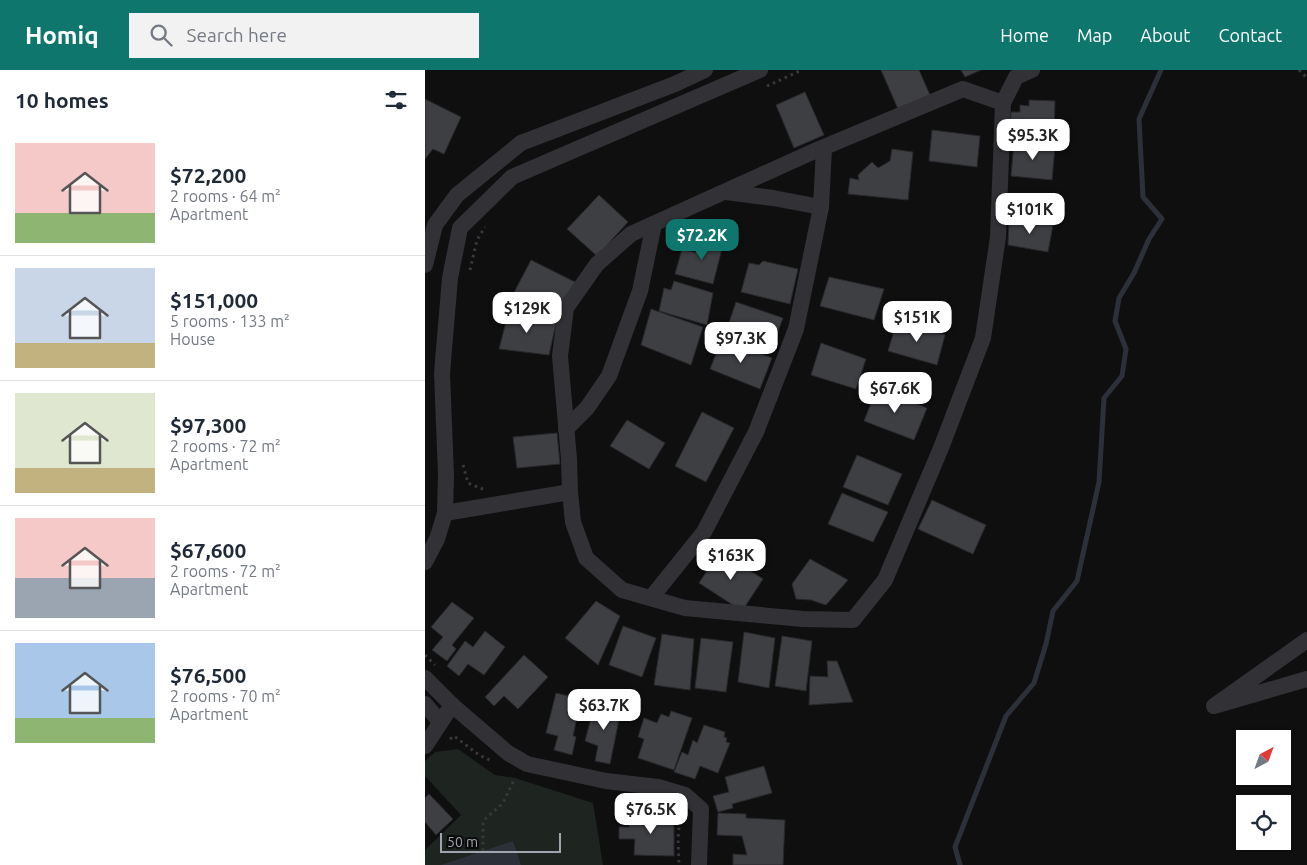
<!DOCTYPE html>
<html lang="en">
<head>
<meta charset="utf-8">
<style>
  :root { --surface:#fff; --page:#f2f2f3; --text:#1f2937; --muted:#747a83; --line:#e0e1e3; --accent:#0f766e }
  body { margin:0; font-family:Ubuntu,sans-serif; background:var(--page); color:var(--text); height:100vh; display:flex; flex-direction:column; font-size:19px; white-space:nowrap }
  * { box-sizing:border-box; margin:0 }
  p { font-size:16px; color:var(--muted) }
  .icon { flex:none; width:28px; height:28px; fill:none; stroke:currentColor; stroke-width:2; stroke-linecap:round; stroke-linejoin:round }
  .map { position:relative; flex:1; overflow:hidden }
  .sheet { display:flex; flex-direction:column; background:var(--surface); width:425px }
  .sheet>* { flex:none }
  .needle { width:32px; rotate:41deg }
  .controls { position:absolute; left:811px; top:660px; display:grid; gap:10px }
  .controls a { display:grid; place-items:center; width:55px; height:55px; border-radius:0px; background:var(--surface); box-shadow:0 1px 4px #0004; font-size:25px }
  .scale { position:absolute; left:15px; bottom:12px; width:121px; box-sizing:border-box; padding-left:5px; border:2px solid #a1a4af; border-top:0; font-size:14px; line-height:18px; white-space:nowrap; color:#a1a4af; -webkit-text-stroke:4px #0a0a0b; paint-order:stroke }
  .price { position:absolute; translate:-50% -42px; padding:0 11px; border-radius:10px; background:#fff; color:#222; font-size:16px; line-height:32px; filter:drop-shadow(0 1px 2px #0008) }
  .price::after { content:''; position:absolute; left:50%; top:30px; width:15px; height:11px; margin-left:-8px; background:inherit; clip-path:polygon(0 0,100% 0,50% 100%) }
  .price.on { background:var(--accent); color:#fff }
  ul { padding:0; list-style:none }
  li { display:flex; align-items:center; gap:15px; height:125px; padding:0 15px }
  li+li { border-top:1px solid var(--line) }
  li span { display:grid; place-items:center; flex:none; width:140px; height:100px; border-radius:0px; color:#555 }
  li>.icon { margin-inline-start:auto }
  span .icon { width:60px; height:60px; fill:#fffc; stroke-width:1 }
  li b { font-size:21px }
  h2 { display:flex; justify-content:space-between; align-items:center; height:60px; padding:0 15px; font-size:21px }
  header { display:flex; align-items:center; gap:30px; box-sizing:border-box; height:70px; padding:0 25px; background:var(--accent); color:#fff }
  header strong { font-size:24px }
  nav { display:flex; gap:28px; margin-inline-start:auto; font-size:18px }
  .search { width:350px; height:45px; background:var(--page); display:flex; align-items:center; gap:12px; box-sizing:border-box; padding:0 18px; border-radius:0px; color:var(--muted); font-size:19px }
  main { display:flex; flex:1; min-height:0 }
  .map>svg:first-child { display:block }
  .green { fill:#1e241f }
  .water { fill:#2c3139 }
  .lines { fill:none; stroke-linecap:round; stroke-linejoin:round }
  .stream { stroke:#2c3139; stroke-width:5 }
  .building { fill:#3e3f43; stroke:#29292c }
  .path { stroke:#38393d; stroke-width:3; stroke-dasharray:2.5 4; stroke-linecap:butt }
  .minor { stroke:#323236; stroke-width:16 }
</style>
</head>
<body>
<header>
<strong>Homiq</strong>
<div class="search"><svg class="icon" aria-label="search" viewBox="0 0 24 24"><circle cx="10" cy="10" r="6"/><path d="M15 15l6 6"/></svg>Search here</div>
<nav><a>Home</a><a>Map</a><a>About</a><a>Contact</a></nav>
</header>
<main>
<section class="sheet">
<h2>10 homes<svg class="icon" aria-label="filters" viewBox="0 0 24 24"><path d="M4 7h16M4 17h16"/><circle cx="9" cy="7" r="2"/><circle cx="15" cy="17" r="2"/></svg></h2>
<ul>
<li><span style="background:linear-gradient(#f6c9c9 70%,#8fb573 0)"><svg class="icon" aria-label="home" viewBox="0 0 24 24"><path d="M3 11l9-7 9 7M6 9v11h12V9"/></svg></span><div><b>$72,200</b><p>2 rooms · 64 m²</p><p>Apartment</p></div></li>
<li><span style="background:linear-gradient(#c9d6e8 75%,#c2b280 0)"><svg class="icon" aria-label="home" viewBox="0 0 24 24"><path d="M3 11l9-7 9 7M6 9v11h12V9"/></svg></span><div><b>$151,000</b><p>5 rooms · 133 m²</p><p>House</p></div></li>
<li><span style="background:linear-gradient(#dfe7d0 75%,#c2b280 0)"><svg class="icon" aria-label="home" viewBox="0 0 24 24"><path d="M3 11l9-7 9 7M6 9v11h12V9"/></svg></span><div><b>$97,300</b><p>2 rooms · 72 m²</p><p>Apartment</p></div></li>
<li><span style="background:linear-gradient(#f6c9c9 60%,#9aa5b1 0)"><svg class="icon" aria-label="home" viewBox="0 0 24 24"><path d="M3 11l9-7 9 7M6 9v11h12V9"/></svg></span><div><b>$67,600</b><p>2 rooms · 72 m²</p><p>Apartment</p></div></li>
<li><span style="background:linear-gradient(#a9c7e8 75%,#8fb573 0)"><svg class="icon" aria-label="home" viewBox="0 0 24 24"><path d="M3 11l9-7 9 7M6 9v11h12V9"/></svg></span><div><b>$76,500</b><p>2 rooms · 70 m²</p><p>Apartment</p></div></li>
</ul>
</section>
<div class="map">
<svg width="882" height="795" viewBox="0 0 882 795">
  <rect width="100%" height="100%" fill="#0f0f10"/>
  <path class="green" d="M 33,679 L 70,705 L 90,708 L 168,733 L 178,795 L 0,795 L 0,780 L 36,745 L 0,706 L 0,691 L 10,682 Z"/>
  <path class="water" d="M 88,771 L 96,795 L 16,795 Z"/>
  <g class="lines">
    <path class="stream" d="M 535,795 L 530,777 L 581,646 L 609,613 L 621,574 L 628,541 L 652,511 L 674,412 L 679,328 L 697,306 L 701,279 L 690,251 L 694,228 L 709,203 L 724,169 L 737,149 L 718,127 L 714,49 L 736,0"/>
  </g>
  <g class="building">
    <path d="M 456,0 L 494,0 L 505,25 L 473,39 Z"/>
    <path d="M 536,0 L 556,0 L 540,7 Z"/>
    <path d="M 380,22 L 399,65 L 369,78 L 351,35 Z"/>
    <path d="M 0,29 L 36,47 L 19,84 L 8,79 L 0,89 Z"/>
    <path d="M 604,30 L 630,31 L 629,67 L 585,65 L 586,42 L 595,42 L 595,35 L 604,36 Z"/>
    <path d="M 507,60 L 555,66 L 552,97 L 504,91 Z"/>
    <path d="M 589,72 L 630,76 L 627,110 L 586,106 Z"/>
    <path d="M 467,79 L 488,82 L 483,130 L 423,124 L 425,108 L 434,110 L 433,105 L 447,92 L 453,98 L 465,91 Z"/>
    <path d="M 174,125 L 203,152 L 172,186 L 142,159 Z"/>
    <path d="M 584,150 L 628,155 L 623,182 L 583,175 Z"/>
    <path d="M 291,161 L 301,163 L 288,214 L 250,204 L 257,179 L 271,183 L 273,176 L 286,179 Z"/>
    <path d="M 106,190 L 152,213 L 134,247 L 84,232 Z"/>
    <path d="M 338,191 L 373,199 L 365,234 L 316,222 L 324,193 L 334,195 Z"/>
    <path d="M 404,207 L 459,219 L 449,250 L 395,236 Z"/>
    <path d="M 249,211 L 288,223 L 282,255 L 234,241 L 239,218 L 246,220 Z"/>
    <path d="M 311,232 L 358,248 L 346,280 L 300,264 Z"/>
    <path d="M 226,239 L 278,257 L 266,295 L 216,275 Z"/>
    <path d="M 84,240 L 131,253 L 124,285 L 74,279 Z"/>
    <path d="M 472,251 L 520,265 L 512,295 L 463,281 Z"/>
    <path d="M 297,269 L 347,288 L 335,319 L 285,299 Z"/>
    <path d="M 396,273 L 441,289 L 431,319 L 386,305 Z"/>
    <path d="M 452,318 L 502,338 L 489,370 L 439,351 Z"/>
    <path d="M 277,342 L 309,358 L 281,412 L 250,396 Z"/>
    <path d="M 202,350 L 240,373 L 224,399 L 185,376 Z"/>
    <path d="M 132,363 L 135,394 L 92,398 L 88,367 Z"/>
    <path d="M 432,385 L 477,404 L 463,435 L 418,417 Z"/>
    <path d="M 417,423 L 463,442 L 448,472 L 403,454 Z"/>
    <path d="M 507,430 L 561,455 L 548,484 L 493,459 Z"/>
    <path d="M 295,481 L 338,509 L 317,541 L 274,513 Z"/>
    <path d="M 385,489 L 423,510 L 401,535 L 386,530 L 371,529 L 367,514 Z"/>
    <path d="M 171,531 L 195,546 L 173,595 L 140,568 Z"/>
    <path d="M 27,532 L 49,548 L 27,575 L 31,579 L 22,591 L 7,580 L 18,567 L 6,557 Z"/>
    <path d="M 198,556 L 231,568 L 217,607 L 184,595 Z"/>
    <path d="M 60,561 L 80,577 L 59,605 L 43,594 L 34,606 L 22,596 L 40,571 L 48,577 Z"/>
    <path d="M 319,562 L 350,568 L 344,618 L 313,612 Z"/>
    <path d="M 237,564 L 269,569 L 265,620 L 229,615 Z"/>
    <path d="M 357,566 L 387,571 L 381,621 L 350,616 Z"/>
    <path d="M 276,568 L 308,572 L 301,622 L 270,618 Z"/>
    <path d="M 99,585 L 123,607 L 93,639 L 79,626 L 69,636 L 60,627 Z"/>
    <path d="M 402,591 L 412,591 L 428,632 L 384,635 L 385,606 L 403,607 Z"/>
    <path d="M 131,623 L 156,629 L 148,666 L 151,667 L 147,685 L 129,680 L 133,666 L 121,663 Z"/>
    <path d="M 170,633 L 196,640 L 185,694 L 170,691 L 173,676 L 160,671 Z"/>
    <path d="M 246,641 L 267,648 L 249,700 L 213,688 L 219,669 L 213,667 L 219,648 L 232,653 L 236,644 L 244,647 Z"/>
    <path d="M 279,655 L 300,662 L 299,667 L 302,668 L 301,672 L 305,673 L 293,703 L 275,696 L 270,709 L 249,702 L 257,682 L 263,685 L 268,670 L 272,673 Z"/>
    <path d="M 339,696 L 347,723 L 307,734 L 308,738 L 293,742 L 288,726 L 304,722 L 300,707 Z"/>
    <path d="M 4,724 L 28,749 L 11,765 L 0,752 L 0,728 Z"/>
    <path d="M 293,743 L 321,744 L 321,748 L 360,750 L 358,795 L 308,795 L 308,784 L 322,785 L 317,766 L 292,765 Z"/>
    <path d="M 204,747 L 249,747 L 249,786 L 209,785 L 210,769 L 194,769 L 194,757 L 204,757 Z"/>
  </g>
  <g class="lines">
    <g class="path">
      <path d="M 874,0 L 882,8"/>
      <path d="M 342,16 L 377,0"/>
      <path d="M 45,200 L 52,170 L 60,157"/>
      <path d="M 38,395 L 43,413 L 60,420"/>
      <path d="M 0,585 L 10,595"/>
      <path d="M 25,669 L 29,666 L 54,685 L 67,691"/>
      <path d="M 251,739 L 255,748 L 253,768 L 254,795"/>
      <path d="M 58,781 L 58,751 L 78,733 L 90,708"/>
    </g>
    <g class="minor">
      <path d="M 578,33 L 538,19 L 385,83 L 206,164 L 172,194 L 141,238 L 135,286 L 144,389 L 145,422 L 148,452 L 161,488 L 197,520 L 260,538 L 378,549 L 428,550 L 460,510 L 516,378 L 558,268 L 573,167 L 578,33 L 591,7 L 607,0"/>
      <path d="M 301,122 L 348,128 L 396,137"/>
      <path d="M 0,195 L 10,155 L 32,125 L 96,73 L 250,14 L 280,0"/>
      <path d="M 141,359 L 162,338 L 184,306 L 215,221 L 229,154"/>
      <path d="M 20,443 L 145,422"/>
      <path d="M 0,492 L 12,469 L 20,443 L 21,405 L 17,303 L 25,208 L 35,158 L 87,107 L 335,0"/>
      <path d="M 226,528 L 279,462 L 331,362 L 371,259 L 396,137 L 399,78"/>
      <path d="M 882,570 L 789,636 L 882,609"/>
      <path d="M 0,608 L 27,635"/>
      <path d="M 0,634 L 15,652"/>
      <path d="M 0,676 L 27,635 L 83,683 L 102,694 L 181,711 L 233,717 L 260,725 L 276,739 L 274,795"/>
    </g>
  </g>
</svg>
<div class="controls">
<a><svg class="needle" viewBox="-14 -14 28 28"><path d="M0-13l5 13h-10z" fill="#e53935"/><path d="M0 13l5-13h-10z" fill="#747a83"/></svg></a>
<a><svg class="icon" aria-label="locate" viewBox="0 0 24 24"><circle cx="12" cy="12" r="6"/><path d="M12 2v4M12 18v4M2 12h4M18 12h4"/></svg></a>
</div>
<div class="scale">50 m</div>
<b class="price" style="left:608px;top:91px">$95.3K</b>
<b class="price" style="left:605px;top:165px">$101K</b>
<b class="price on" style="left:277px;top:191px">$72.2K</b>
<b class="price" style="left:102px;top:264px">$129K</b>
<b class="price" style="left:492px;top:273px">$151K</b>
<b class="price" style="left:316px;top:294px">$97.3K</b>
<b class="price" style="left:470px;top:344px">$67.6K</b>
<b class="price" style="left:306px;top:511px">$163K</b>
<b class="price" style="left:179px;top:661px">$63.7K</b>
<b class="price" style="left:226px;top:765px">$76.5K</b>
</div>
</main>
</body>
</html>
